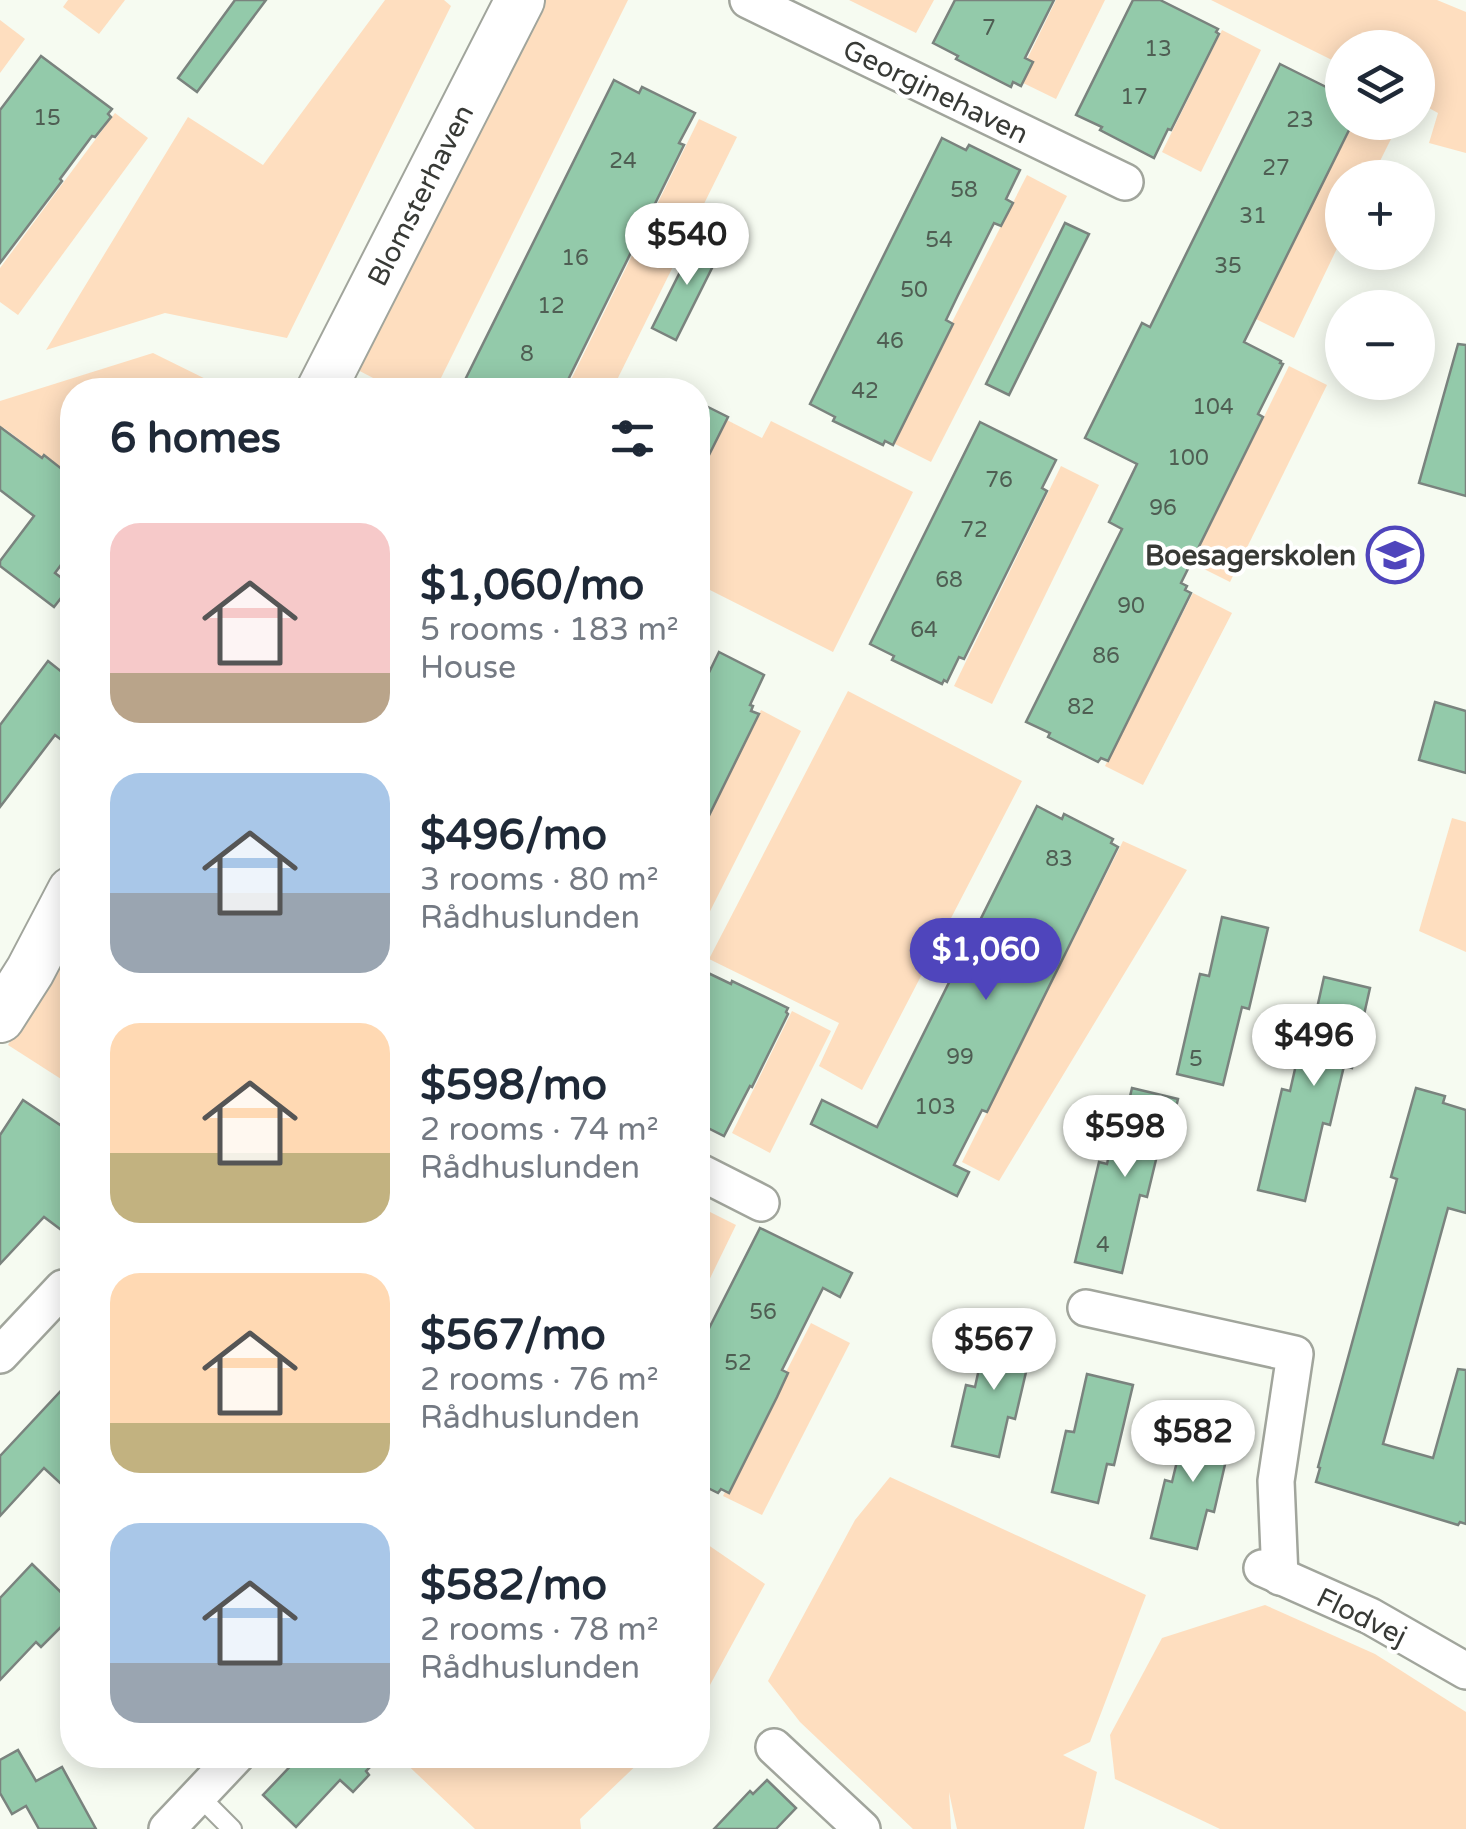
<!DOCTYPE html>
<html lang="en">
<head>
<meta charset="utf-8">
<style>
  :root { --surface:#fff; --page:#f6f6f7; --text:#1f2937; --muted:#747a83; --accent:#4f45bc }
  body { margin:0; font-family:"Varela Round",sans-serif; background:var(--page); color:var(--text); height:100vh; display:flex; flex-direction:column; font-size:38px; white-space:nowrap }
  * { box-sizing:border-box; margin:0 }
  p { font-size:32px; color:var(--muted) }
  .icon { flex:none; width:55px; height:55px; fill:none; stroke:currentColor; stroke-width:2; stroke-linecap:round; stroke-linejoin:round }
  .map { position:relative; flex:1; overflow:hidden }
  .details { position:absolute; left:60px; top:378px; width:650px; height:1390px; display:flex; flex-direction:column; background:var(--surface); border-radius:40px; box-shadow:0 5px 25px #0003 }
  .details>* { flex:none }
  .controls { position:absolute; left:1325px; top:30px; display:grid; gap:20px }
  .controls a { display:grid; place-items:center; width:110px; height:110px; border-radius:50%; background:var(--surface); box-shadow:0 5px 25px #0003; font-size:50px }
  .price { position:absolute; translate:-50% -85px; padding:0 22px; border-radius:35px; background:#fff; color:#222; font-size:32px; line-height:65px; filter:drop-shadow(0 2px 5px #0008) }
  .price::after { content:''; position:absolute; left:50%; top:60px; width:30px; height:22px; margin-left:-15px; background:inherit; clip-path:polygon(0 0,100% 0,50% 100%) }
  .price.active { background:var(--accent); color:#fff }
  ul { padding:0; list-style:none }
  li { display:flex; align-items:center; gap:30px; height:250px; padding:0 50px }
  li span { display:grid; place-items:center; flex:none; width:280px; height:200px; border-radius:30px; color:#555 }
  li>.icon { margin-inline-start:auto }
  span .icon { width:120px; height:120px; fill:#fffc; stroke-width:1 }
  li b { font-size:42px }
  h2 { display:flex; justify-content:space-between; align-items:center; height:120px; padding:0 50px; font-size:42px }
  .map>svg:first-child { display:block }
  .green { fill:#fedebf }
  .building { fill:#93caaa; stroke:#7a837e; stroke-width:2.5 }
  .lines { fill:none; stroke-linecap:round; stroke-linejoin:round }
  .lane-casing { stroke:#a1a59c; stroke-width:22 }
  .street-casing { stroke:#a1a59c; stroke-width:40 }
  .secondary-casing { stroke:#a1a59c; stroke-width:52 }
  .lane { stroke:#fff; stroke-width:18 }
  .street { stroke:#fff; stroke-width:35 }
  .secondary { stroke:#fff; stroke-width:48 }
  .labels { text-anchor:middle; stroke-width:8; stroke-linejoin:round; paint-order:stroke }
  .number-label { font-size:22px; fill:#4f5e53 }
  .street-label { font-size:28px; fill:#383a36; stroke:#fff }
  .poi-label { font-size:28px; font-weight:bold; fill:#383a36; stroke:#fff; text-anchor:end }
</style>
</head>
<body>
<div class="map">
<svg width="1466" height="1829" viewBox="0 0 1466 1829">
  <rect width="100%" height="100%" fill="#f6fbf1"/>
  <g class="green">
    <path d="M 68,0 L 125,0 L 99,34 L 63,7 Z"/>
    <path d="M 385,0 L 444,0 L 451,6 L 287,338 L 165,313 L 46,350 L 188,117 L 263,165 Z"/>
    <path d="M 537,0 L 628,0 L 435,390 L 396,390 L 354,368 Z"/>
    <path d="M 849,0 L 934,0 L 916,33 Z"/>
    <path d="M 1056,0 L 1105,0 L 1056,99 L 1017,80 Z"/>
    <path d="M 1211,0 L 1437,0 L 1466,12 L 1466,153 L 1429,143 L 1438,113 L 1418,102 L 1418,48 L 1342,48 L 1342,65 Z"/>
    <path d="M 0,20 L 25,39 L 0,73 Z"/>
    <path d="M 1222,30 L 1261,50 L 1201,172 L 1162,152 Z"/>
    <path d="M 115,113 L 148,138 L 18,315 L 0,302 L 0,268 Z"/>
    <path d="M 699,119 L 737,137 L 612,390 L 566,390 Z"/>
    <path d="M 1352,123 L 1399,123 L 1372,177 L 1342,178 L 1342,238 L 1294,338 L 1256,319 Z"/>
    <path d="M 1027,175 L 1067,196 L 931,462 L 891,442 Z"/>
    <path d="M 153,353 L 228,390 L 72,390 L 72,479 L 4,428 L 0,433 L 0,401 Z"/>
    <path d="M 1289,366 L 1327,385 L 1230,582 L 1192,563 Z"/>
    <path d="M 725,419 L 762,438 L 771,421 L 913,492 L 833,652 L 698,584 L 698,569 L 702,561 L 698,558 L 698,474 Z"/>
    <path d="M 1061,466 L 1099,485 L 992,704 L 954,686 Z"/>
    <path d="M 1193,593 L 1232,613 L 1143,785 L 1105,766 Z"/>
    <path d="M 848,691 L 1022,781 L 862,1090 L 819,1066 L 839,1023 L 709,959 Z"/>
    <path d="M 761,710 L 801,731 L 698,935 L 698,835 Z"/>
    <path d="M 1452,818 L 1466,822 L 1466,952 L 1419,931 Z"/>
    <path d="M 1123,841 L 1187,870 L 999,1181 L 962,1162 Z"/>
    <path d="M 72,928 L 72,1086 L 8,1045 Z"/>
    <path d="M 792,1011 L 831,1031 L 770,1153 L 732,1133 Z"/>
    <path d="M 698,1206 L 736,1225 L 698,1303 Z"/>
    <path d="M 811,1323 L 850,1343 L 762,1515 L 723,1496 Z"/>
    <path d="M 890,1477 L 1146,1595 L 1090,1742 L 1063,1755 L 1097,1772 L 1084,1829 L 957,1829 L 949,1792 L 951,1829 L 913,1829 L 800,1722 L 768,1681 L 855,1520 Z"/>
    <path d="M 698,1538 L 765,1584 L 698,1707 Z"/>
    <path d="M 1265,1605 L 1375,1654 L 1466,1712 L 1466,1829 L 1220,1829 L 1115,1779 L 1110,1735 L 1162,1638 Z"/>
    <path d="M 397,1755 L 647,1755 L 580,1819 L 581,1829 L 475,1829 Z"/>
  </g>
  <g class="building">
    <path d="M 235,0 L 266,0 L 197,92 L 178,78 Z"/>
    <path d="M 955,0 L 1054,0 L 1025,58 L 1033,62 L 1021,86 L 1013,82 L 1011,87 L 956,59 L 958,56 L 933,43 Z"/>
    <path d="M 1133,0 L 1160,0 L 1218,29 L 1216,32 L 1219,34 L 1171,130 L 1168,129 L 1154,158 L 1100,130 L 1102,127 L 1076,115 Z"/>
    <path d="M 41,56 L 112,109 L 108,114 L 111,117 L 95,137 L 92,136 L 60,179 L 62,181 L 0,263 L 0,110 Z"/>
    <path d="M 1280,64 L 1342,95 L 1342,122 L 1353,122 L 1244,342 L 1281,361 L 1280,363 L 1283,364 L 1258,414 L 1263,417 L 1181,583 L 1187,586 L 1185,590 L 1191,593 L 1108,761 L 1101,758 L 1098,762 L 1048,737 L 1050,733 L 1026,722 L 1122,529 L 1109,522 L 1137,464 L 1085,438 L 1142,323 L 1150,327 Z"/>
    <path d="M 614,80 L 639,93 L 642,87 L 695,113 L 679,143 L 684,145 L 563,390 L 460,390 Z"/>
    <path d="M 942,138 L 966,150 L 969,145 L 1020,170 L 1006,199 L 1013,203 L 1001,226 L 994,223 L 958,295 L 946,320 L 953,324 L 893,445 L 885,441 L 883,445 L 833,421 L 835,417 L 810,404 Z"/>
    <path d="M 1065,223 L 1089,234 L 1009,395 L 986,384 Z"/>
    <path d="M 698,236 L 722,248 L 676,340 L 652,328 Z"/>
    <path d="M 1458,344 L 1466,345 L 1466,496 L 1419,483 Z"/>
    <path d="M 698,402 L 728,417 L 698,477 Z"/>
    <path d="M 980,422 L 1056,460 L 1042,488 L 1047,491 L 964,659 L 959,657 L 947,682 L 944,680 L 942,684 L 892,660 L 894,656 L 870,644 Z"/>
    <path d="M 0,427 L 42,458 L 44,455 L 72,477 L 72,550 L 55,573 L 71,585 L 54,607 L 0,566 L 0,561 L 34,516 L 0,490 Z"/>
    <path d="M 1399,542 L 1409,555 L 1403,568 L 1388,571 L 1379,559 L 1385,545 Z"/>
    <path d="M 719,652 L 764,675 L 750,705 L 753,706 L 751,711 L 759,714 L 698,838 L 698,695 Z"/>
    <path d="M 48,661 L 72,680 L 72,748 L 55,735 L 0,807 L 0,725 Z"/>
    <path d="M 1435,702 L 1466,711 L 1466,773 L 1419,760 Z"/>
    <path d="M 1037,806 L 1062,819 L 1064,814 L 1113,839 L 1111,843 L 1118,847 L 987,1112 L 982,1110 L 954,1165 L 969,1172 L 957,1196 L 811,1124 L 822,1100 L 877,1127 Z"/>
    <path d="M 1222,917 L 1268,928 L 1249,1009 L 1242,1007 L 1223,1085 L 1177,1074 L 1200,974 L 1209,976 Z"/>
    <path d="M 706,972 L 731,984 L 732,981 L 788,1008 L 786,1012 L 788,1014 L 752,1087 L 750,1086 L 724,1136 L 698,1123 L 698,988 Z"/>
    <path d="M 1324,977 L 1370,988 L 1352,1068 L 1344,1066 L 1330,1125 L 1323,1123 L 1305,1201 L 1258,1190 L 1282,1089 L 1290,1091 L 1303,1034 L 1311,1035 Z"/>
    <path d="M 1132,1088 L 1178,1099 L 1168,1141 L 1161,1139 L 1147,1197 L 1140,1195 L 1122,1273 L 1075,1262 L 1099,1162 L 1107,1164 L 1116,1124 L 1123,1126 Z"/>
    <path d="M 1416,1088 L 1445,1096 L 1443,1103 L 1466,1110 L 1466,1213 L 1448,1208 L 1383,1444 L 1433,1458 L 1458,1369 L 1466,1370 L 1466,1524 L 1460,1522 L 1458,1525 L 1316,1482 L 1320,1468 L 1318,1467 L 1397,1179 L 1391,1177 Z"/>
    <path d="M 23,1100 L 72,1133 L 72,1238 L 44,1217 L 0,1264 L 0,1135 Z"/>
    <path d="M 760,1228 L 852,1273 L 840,1297 L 823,1288 L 782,1370 L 788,1373 L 777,1397 L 729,1493 L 721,1489 L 718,1493 L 698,1483 L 698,1350 Z"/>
    <path d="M 988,1328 L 1034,1338 L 1015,1419 L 1008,1417 L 999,1457 L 952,1446 L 966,1385 L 975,1387 Z"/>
    <path d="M 1087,1374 L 1133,1385 L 1114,1465 L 1107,1464 L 1098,1503 L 1052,1492 L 1066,1431 L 1074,1432 Z"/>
    <path d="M 72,1379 L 72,1494 L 44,1468 L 0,1516 L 0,1456 Z"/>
    <path d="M 1187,1420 L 1233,1430 L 1214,1512 L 1207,1510 L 1197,1549 L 1151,1538 L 1165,1480 L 1172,1482 Z"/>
    <path d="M 32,1564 L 72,1603 L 72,1616 L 41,1647 L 36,1642 L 0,1680 L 0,1598 Z"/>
    <path d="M 18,1750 L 36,1781 L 62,1767 L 96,1829 L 39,1829 L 26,1806 L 12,1814 L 0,1793 L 0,1760 Z"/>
    <path d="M 301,1755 L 382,1755 L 366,1771 L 369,1775 L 353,1792 L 340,1780 L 296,1827 L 263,1795 Z"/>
    <path d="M 767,1780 L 796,1808 L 776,1829 L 714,1829 L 750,1791 L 753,1794 Z"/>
  </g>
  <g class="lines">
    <g class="lane-casing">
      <path id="lane" d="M 199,1796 L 232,1829"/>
    </g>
    <g class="street-casing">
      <g id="street">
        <path d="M 748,0 L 1125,182"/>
        <path d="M 698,1171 L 761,1203"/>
        <path d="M 1086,1308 L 1295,1354 L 1276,1481 L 1280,1577"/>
        <path d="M 0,1355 L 63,1288"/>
        <path d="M 1262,1568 L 1370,1616 L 1466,1671"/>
        <path d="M 774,1747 L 862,1829"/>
        <path d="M 167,1829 L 237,1755"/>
      </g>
    </g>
    <g class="secondary-casing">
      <g id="secondary">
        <path d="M 321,390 L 520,0"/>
        <path d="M 0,1018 L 30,971 L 72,891"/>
      </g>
    </g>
    <use href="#lane" class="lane"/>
    <use href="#street" class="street"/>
    <use href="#secondary" class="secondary"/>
  </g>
  <defs>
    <g id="school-ring" transform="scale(2.875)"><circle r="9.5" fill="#fff" stroke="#4f45bc" stroke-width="1.5"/><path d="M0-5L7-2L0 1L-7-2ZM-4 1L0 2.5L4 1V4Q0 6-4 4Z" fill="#4f45bc"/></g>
  </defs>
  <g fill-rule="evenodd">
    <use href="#school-ring" x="1395" y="555"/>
  </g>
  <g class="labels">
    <g class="number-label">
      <text x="989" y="35">7</text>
      <text x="1158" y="56">13</text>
      <text x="1134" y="104">17</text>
      <text x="47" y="125">15</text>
      <text x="1300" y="127">23</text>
      <text x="623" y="168">24</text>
      <text x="1276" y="175">27</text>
      <text x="964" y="197">58</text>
      <text x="1253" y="223">31</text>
      <text x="939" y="247">54</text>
      <text x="575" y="265">16</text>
      <text x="1228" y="273">35</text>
      <text x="914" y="297">50</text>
      <text x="551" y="313">12</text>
      <text x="890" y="348">46</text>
      <text x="527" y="361">8</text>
      <text x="865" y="398">42</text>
      <text x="1213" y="414">104</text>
      <text x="1188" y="465">100</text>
      <text x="999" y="487">76</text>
      <text x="1163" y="515">96</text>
      <text x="974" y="537">72</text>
      <text x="949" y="587">68</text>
      <text x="1131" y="613">90</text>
      <text x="924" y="637">64</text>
      <text x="1106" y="663">86</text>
      <text x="1081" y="714">82</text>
      <text x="1059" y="866">83</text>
      <text x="960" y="1064">99</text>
      <text x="1196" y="1066">5</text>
      <text x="935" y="1114">103</text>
      <text x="1103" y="1252">4</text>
      <text x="763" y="1319">56</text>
      <text x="738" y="1370">52</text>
    </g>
    <g class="street-label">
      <text transform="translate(936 91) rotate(26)" y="10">Georginehaven</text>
      <text transform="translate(420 195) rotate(-63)" y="10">Blomsterhaven</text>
      <text transform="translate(1362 1616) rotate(26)" y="10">Flodvej</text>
    </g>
    <g class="poi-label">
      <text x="1356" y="565">Boesagerskolen</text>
    </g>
  </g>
</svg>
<div class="controls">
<a><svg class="icon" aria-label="layers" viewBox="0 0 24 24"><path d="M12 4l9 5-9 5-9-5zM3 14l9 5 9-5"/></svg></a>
<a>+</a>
<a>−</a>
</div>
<b class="price" style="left:687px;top:288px">$540</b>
<b class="price active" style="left:986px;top:1003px">$1,060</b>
<b class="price" style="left:1314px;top:1089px">$496</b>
<b class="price" style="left:1125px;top:1180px">$598</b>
<b class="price" style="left:994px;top:1393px">$567</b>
<b class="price" style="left:1193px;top:1485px">$582</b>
<section class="details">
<h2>6 homes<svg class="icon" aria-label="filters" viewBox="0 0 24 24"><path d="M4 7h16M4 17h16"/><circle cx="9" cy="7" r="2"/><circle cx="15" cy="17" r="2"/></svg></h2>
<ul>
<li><span style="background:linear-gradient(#f6c9c9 75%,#b9a48a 0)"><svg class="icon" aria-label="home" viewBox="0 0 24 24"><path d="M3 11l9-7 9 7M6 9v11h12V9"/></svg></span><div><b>$1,060/mo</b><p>5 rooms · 183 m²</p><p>House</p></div></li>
<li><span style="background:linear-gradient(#a9c7e8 60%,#9aa5b1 0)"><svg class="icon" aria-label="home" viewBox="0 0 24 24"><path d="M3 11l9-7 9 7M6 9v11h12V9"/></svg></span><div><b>$496/mo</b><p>3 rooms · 80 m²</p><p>Rådhuslunden</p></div></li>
<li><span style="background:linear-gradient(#ffd9b3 65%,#c2b280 0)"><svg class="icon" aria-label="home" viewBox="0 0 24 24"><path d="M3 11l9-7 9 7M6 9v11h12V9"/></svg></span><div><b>$598/mo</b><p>2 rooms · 74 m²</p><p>Rådhuslunden</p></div></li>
<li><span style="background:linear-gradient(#ffd9b3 75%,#c2b280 0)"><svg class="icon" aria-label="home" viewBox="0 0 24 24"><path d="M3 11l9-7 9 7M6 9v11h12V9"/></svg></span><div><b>$567/mo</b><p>2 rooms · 76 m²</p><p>Rådhuslunden</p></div></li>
<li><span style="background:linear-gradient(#a9c7e8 70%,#9aa5b1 0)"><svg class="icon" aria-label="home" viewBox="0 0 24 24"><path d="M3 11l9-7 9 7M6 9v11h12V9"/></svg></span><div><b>$582/mo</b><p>2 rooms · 78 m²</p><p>Rådhuslunden</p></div></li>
</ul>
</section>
</div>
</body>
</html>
